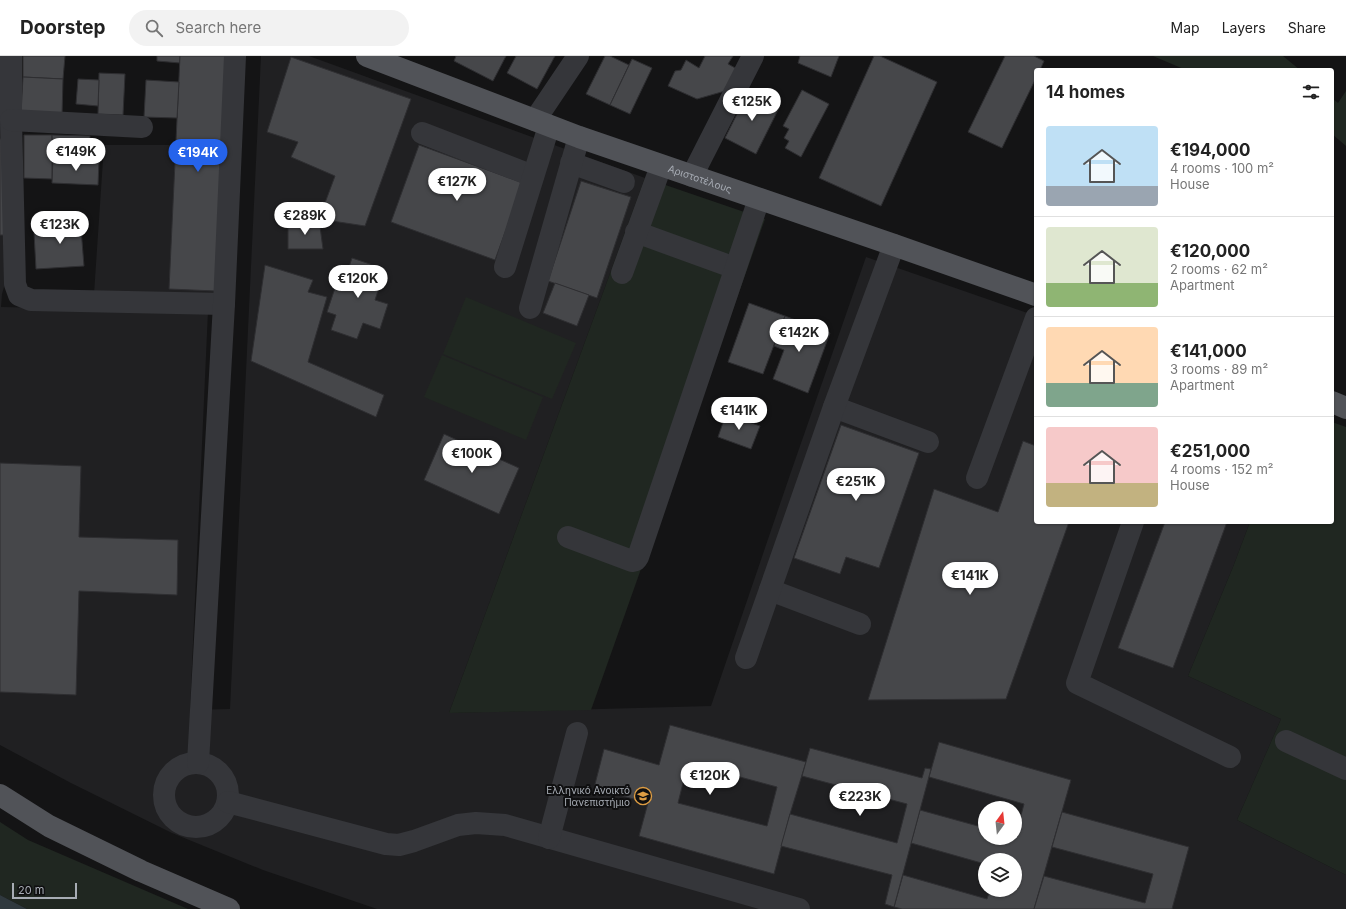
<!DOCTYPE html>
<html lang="en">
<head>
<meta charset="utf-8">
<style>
  :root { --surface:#fff; --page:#f2f2f2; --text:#222; --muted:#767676; --line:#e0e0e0; --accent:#2563eb }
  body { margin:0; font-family:Inter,sans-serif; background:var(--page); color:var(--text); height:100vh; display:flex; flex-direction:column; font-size:15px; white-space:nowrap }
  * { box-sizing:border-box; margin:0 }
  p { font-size:13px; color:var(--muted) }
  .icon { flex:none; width:22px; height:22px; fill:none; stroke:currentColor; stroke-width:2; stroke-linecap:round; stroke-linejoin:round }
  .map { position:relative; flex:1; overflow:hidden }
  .details { position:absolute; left:1034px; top:12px; width:300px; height:456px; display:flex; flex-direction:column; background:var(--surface); border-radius:4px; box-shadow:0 1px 3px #0004 }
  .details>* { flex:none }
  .needle { width:26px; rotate:15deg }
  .buttons { position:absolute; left:978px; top:745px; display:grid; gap:8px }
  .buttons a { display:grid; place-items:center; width:44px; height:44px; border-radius:50%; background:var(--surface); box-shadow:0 1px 3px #0004; font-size:20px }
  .scale { position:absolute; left:12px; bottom:10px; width:65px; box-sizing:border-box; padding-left:4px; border:2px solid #a7acb4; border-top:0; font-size:11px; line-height:14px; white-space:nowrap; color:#a7acb4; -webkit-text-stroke:3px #0f0f10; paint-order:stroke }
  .price { position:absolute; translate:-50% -34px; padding:0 9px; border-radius:14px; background:#fff; color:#222; font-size:13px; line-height:26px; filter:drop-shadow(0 1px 2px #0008) }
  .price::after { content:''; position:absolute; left:50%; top:24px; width:12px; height:9px; margin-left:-6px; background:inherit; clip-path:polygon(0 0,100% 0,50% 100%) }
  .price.active { background:var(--accent); color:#fff }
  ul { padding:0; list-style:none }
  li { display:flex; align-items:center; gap:12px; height:100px; padding:0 12px }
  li+li { border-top:1px solid var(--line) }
  li span { display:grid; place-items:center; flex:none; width:112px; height:80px; border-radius:4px; color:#555 }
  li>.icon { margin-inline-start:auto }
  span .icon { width:48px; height:48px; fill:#fffc; stroke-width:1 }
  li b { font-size:17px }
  h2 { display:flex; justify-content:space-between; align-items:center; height:48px; padding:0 12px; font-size:17px }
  header { display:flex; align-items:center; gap:24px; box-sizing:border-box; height:56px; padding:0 20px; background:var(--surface); border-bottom:1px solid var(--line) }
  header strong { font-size:19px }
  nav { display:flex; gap:22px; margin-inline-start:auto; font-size:14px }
  .search { width:280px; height:36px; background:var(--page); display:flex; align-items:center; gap:10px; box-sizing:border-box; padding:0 14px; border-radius:22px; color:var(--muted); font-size:15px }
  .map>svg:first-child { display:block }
  .built { fill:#202022; fill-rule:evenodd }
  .green { fill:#202721 }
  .water { fill:#30393e }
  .building { fill:#46474a; stroke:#2e2e31; fill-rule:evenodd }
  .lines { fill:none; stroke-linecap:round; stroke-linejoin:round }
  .minor { stroke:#35363a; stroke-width:22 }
  .major { stroke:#515358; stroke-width:22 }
  .labels { text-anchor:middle; stroke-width:4; stroke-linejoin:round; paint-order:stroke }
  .street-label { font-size:10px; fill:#a7acb4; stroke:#0f0f10 }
  .poi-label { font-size:10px; fill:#a7acb4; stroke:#0f0f10; text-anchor:end }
</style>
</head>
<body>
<header>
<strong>Doorstep</strong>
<div class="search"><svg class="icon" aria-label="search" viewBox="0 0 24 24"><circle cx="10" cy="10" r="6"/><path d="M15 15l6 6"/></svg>Search here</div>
<nav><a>Map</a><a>Layers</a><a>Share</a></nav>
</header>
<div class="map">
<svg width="1346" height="853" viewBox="0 0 1346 853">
  <rect width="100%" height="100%" fill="#141415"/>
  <path class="built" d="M 180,0 L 226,0 L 215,255 L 208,255 L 190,654 L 230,653 L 261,0 L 309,0 L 645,122 L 449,657 L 711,650 L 792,413 L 866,201 L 1036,260 L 1036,466 L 1250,466 L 1233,511 L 1188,620 L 1281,663 L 1237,764 L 1346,819 L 1346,853 L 377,853 L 263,814 L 172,777 L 71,727 L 0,689 L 0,47 L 8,217 L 2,238 L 1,251 L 93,253 L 104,89 L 176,89 ZM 985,752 L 1015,752 L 1015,782 L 985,782 ZM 985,804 L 1015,804 L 1015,834 L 985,834 Z"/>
  <g class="green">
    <path d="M 1153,0 L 1283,0 L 1300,14 L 1186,14 Z"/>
    <path d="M 1346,35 L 1346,90 L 1332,78 L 1332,42 L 1338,47 Z"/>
    <path d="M 645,122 L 765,163 L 591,654 L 449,657 Z"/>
    <path d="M 466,241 L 576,287 L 552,343 L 443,298 Z"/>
    <path d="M 442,299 L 543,341 L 526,384 L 424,341 Z"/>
    <path d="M 1332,366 L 1346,371 L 1346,819 L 1237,764 L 1281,663 L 1188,620 L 1233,511 L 1250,466 L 1332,466 Z"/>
    <path d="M 0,766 L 28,784 L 188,853 L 27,853 L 0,839 Z"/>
  </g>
  <path class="water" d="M 0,839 L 27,853 L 0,853 Z"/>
  <g class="building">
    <path d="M 23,0 L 65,0 L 63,23 L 23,21 Z"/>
    <path d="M 157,0 L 180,0 L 180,7 L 157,5 Z"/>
    <path d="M 180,0 L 226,0 L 216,235 L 169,233 Z"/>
    <path d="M 456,0 L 506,0 L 493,25 L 454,5 Z"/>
    <path d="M 516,0 L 555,0 L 537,33 L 507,17 Z"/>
    <path d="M 605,0 L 610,0 L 629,9 L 610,49 L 586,38 Z"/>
    <path d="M 705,0 L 733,0 L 728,8 L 737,13 L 725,35 L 697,43 L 668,30 L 675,15 L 681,14 L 686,4 L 699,12 Z"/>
    <path d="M 800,0 L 839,0 L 831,21 L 798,7 Z"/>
    <path d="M 874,0 L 880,0 L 937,26 L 881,150 L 819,122 Z"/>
    <path d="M 1005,0 L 1034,0 L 1044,5 L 1040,14 L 1036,14 L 1036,22 L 1002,92 L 968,76 Z"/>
    <path d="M 291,1 L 411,43 L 365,170 L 319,163 L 335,120 L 291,101 L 298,86 L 267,76 Z"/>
    <path d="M 632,3 L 652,12 L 630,58 L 610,49 Z"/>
    <path d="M 99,17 L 125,18 L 123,59 L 98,58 Z"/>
    <path d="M 23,21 L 63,23 L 62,59 L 21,58 Z"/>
    <path d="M 78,23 L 99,24 L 98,50 L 76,48 Z"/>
    <path d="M 146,24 L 179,26 L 177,62 L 144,61 Z"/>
    <path d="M 749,34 L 780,50 L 756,98 L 725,82 Z"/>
    <path d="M 802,34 L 829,48 L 801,101 L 785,92 L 789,85 L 784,82 L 789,73 L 783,70 Z"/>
    <path d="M 24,79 L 52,79 L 52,123 L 24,122 Z"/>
    <path d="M 52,79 L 90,80 L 89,103 L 53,102 Z"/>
    <path d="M 0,83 L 6,83 L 7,179 L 0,179 Z"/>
    <path d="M 419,89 L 523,127 L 495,204 L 391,166 Z"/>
    <path d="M 53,102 L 99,104 L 98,129 L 52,127 Z"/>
    <path d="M 581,125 L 631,141 L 597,242 L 548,225 Z"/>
    <path d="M 80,160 L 84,210 L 36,213 L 34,177 L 54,176 L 53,162 Z"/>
    <path d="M 319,163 L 323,193 L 288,193 L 288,171 Z"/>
    <path d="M 352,202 L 385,213 L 375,244 L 388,248 L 380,273 L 363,267 L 357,283 L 331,274 L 336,259 L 327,256 L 340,217 L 348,214 Z"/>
    <path d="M 265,209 L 313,224 L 308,236 L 327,241 L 308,306 L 384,339 L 376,361 L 251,305 Z"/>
    <path d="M 555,227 L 589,239 L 577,270 L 543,257 Z"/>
    <path d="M 749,247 L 785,260 L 763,318 L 728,306 Z"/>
    <path d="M 785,260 L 830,277 L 808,337 L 773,323 L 784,294 L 774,290 Z"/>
    <path d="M 726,358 L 760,370 L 751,393 L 718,381 Z"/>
    <path d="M 841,369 L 919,397 L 879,512 L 846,501 L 840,518 L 794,502 Z"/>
    <path d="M 444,378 L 519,412 L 499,458 L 424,424 Z"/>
    <path d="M 1023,385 L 1036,390 L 1036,466 L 1069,466 L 1006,643 L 868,644 L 934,433 L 998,456 Z"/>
    <path d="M 0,407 L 81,410 L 79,481 L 178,484 L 177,539 L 79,535 L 76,639 L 0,636 Z"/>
    <path d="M 1165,466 L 1227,466 L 1173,612 L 1118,592 Z"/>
    <path d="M 670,669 L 806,706 L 790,758 L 774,818 L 639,780 L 648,747 L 594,732 L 604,693 L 659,709 ZM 688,707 L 777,731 L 767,770 L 678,747 Z"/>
    <path d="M 939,686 L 1071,724 L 1034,853 L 902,853 L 894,851 L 903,819 L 987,843 L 990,834 L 1015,834 L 1015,804 L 985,804 L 985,808 L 911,787 L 920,754 L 985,772 L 985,782 L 1015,782 L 1024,748 L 929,721 Z"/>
    <path d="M 810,692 L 922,722 L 925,712 L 931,713 L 894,851 L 885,848 L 892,819 L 781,790 L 790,758 L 897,787 L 907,748 L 802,720 Z"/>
    <path d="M 1062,756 L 1189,791 L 1172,853 L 1034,853 L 1044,820 L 1145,847 L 1153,818 L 1052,791 Z"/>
  </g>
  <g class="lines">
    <g class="minor">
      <path d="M 11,0 L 11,64 L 15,228 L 19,239 L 31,244 L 224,248"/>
      <path d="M 11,64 L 142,71"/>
      <path d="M 535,64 L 578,0"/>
      <path d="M 422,77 L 533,120"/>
      <path d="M 571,107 L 624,126"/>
      <path d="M 692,120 L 753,0"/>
      <path d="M 636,176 L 735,212"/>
      <path d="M 505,211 L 549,70"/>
      <path d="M 622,217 L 661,110"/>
      <path d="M 530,252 L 579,81"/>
      <path d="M 834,351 L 928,386"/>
      <path d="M 977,422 L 1036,262"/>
      <path d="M 1133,466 L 1077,627 L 1230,701"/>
      <path d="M 568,481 L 632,505 L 636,504 L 638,501 L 759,143"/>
      <path d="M 770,534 L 860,568"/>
      <path d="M 746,602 L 834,351 L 894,189"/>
      <path d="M 1286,685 L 1346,713"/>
      <circle cx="196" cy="739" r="32"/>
      <path d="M 198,707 L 224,248 L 235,0"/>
      <path d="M 228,746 L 386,788 L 399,789 L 414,785 L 458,769 L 476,767 L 505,769 L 799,853"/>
      <path d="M 549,782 L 577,677"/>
    </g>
    <g class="major">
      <path id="s1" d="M 367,0 L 579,81 L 894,189 L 1036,239"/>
      <path d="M 1332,346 L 1346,352"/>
      <path d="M 0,739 L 49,770 L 141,815 L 229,853"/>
    </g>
  </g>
  <defs>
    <g id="university-ring" transform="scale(0.9)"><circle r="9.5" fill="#0f0f10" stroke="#de9d43" stroke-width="1.5"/><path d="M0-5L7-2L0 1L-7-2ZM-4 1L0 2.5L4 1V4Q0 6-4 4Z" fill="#de9d43"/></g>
  </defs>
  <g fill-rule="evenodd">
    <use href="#university-ring" x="643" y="740"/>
  </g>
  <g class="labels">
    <g class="street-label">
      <text dy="4" stroke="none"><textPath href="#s1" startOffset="355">Αριστοτέλους</textPath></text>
    </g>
    <g class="poi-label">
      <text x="630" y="738">Ελληνικό Ανοικτό<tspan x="630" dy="12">Πανεπιστήμιο</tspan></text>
    </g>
  </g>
</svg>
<div class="buttons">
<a><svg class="needle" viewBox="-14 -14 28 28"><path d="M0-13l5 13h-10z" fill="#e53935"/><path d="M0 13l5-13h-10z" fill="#767676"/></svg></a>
<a><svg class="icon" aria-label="layers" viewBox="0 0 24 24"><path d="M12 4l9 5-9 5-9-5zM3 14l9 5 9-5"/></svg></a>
</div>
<div class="scale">20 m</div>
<b class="price" style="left:752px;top:66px">€125K</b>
<b class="price" style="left:76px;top:116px">€149K</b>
<b class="price active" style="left:198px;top:117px">€194K</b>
<b class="price" style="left:457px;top:146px">€127K</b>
<b class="price" style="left:305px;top:180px">€289K</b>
<b class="price" style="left:60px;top:189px">€123K</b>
<b class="price" style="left:358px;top:243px">€120K</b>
<b class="price" style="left:799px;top:297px">€142K</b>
<b class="price" style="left:739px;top:375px">€141K</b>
<b class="price" style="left:472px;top:418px">€100K</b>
<b class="price" style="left:856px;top:446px">€251K</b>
<b class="price" style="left:970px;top:540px">€141K</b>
<b class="price" style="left:710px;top:740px">€120K</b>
<b class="price" style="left:860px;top:761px">€223K</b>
<section class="details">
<h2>14 homes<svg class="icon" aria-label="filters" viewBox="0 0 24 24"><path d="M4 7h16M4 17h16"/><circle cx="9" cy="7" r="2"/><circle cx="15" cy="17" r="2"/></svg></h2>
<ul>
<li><span style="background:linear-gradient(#bfe0f5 75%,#9aa5b1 0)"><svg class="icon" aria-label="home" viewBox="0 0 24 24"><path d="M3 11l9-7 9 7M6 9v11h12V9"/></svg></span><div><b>€194,000</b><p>4 rooms · 100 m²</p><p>House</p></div></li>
<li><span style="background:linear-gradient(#dfe7d0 70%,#8fb573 0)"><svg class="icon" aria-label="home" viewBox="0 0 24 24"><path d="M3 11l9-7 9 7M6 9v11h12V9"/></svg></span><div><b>€120,000</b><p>2 rooms · 62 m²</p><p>Apartment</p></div></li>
<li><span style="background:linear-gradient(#ffd9b3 70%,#7fa58c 0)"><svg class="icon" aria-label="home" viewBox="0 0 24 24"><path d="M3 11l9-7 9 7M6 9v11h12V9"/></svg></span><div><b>€141,000</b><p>3 rooms · 89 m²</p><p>Apartment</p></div></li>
<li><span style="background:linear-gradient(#f6c9c9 70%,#c2b280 0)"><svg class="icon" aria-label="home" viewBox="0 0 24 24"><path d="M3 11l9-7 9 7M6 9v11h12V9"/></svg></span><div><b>€251,000</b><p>4 rooms · 152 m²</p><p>House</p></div></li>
</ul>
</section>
</div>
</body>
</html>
